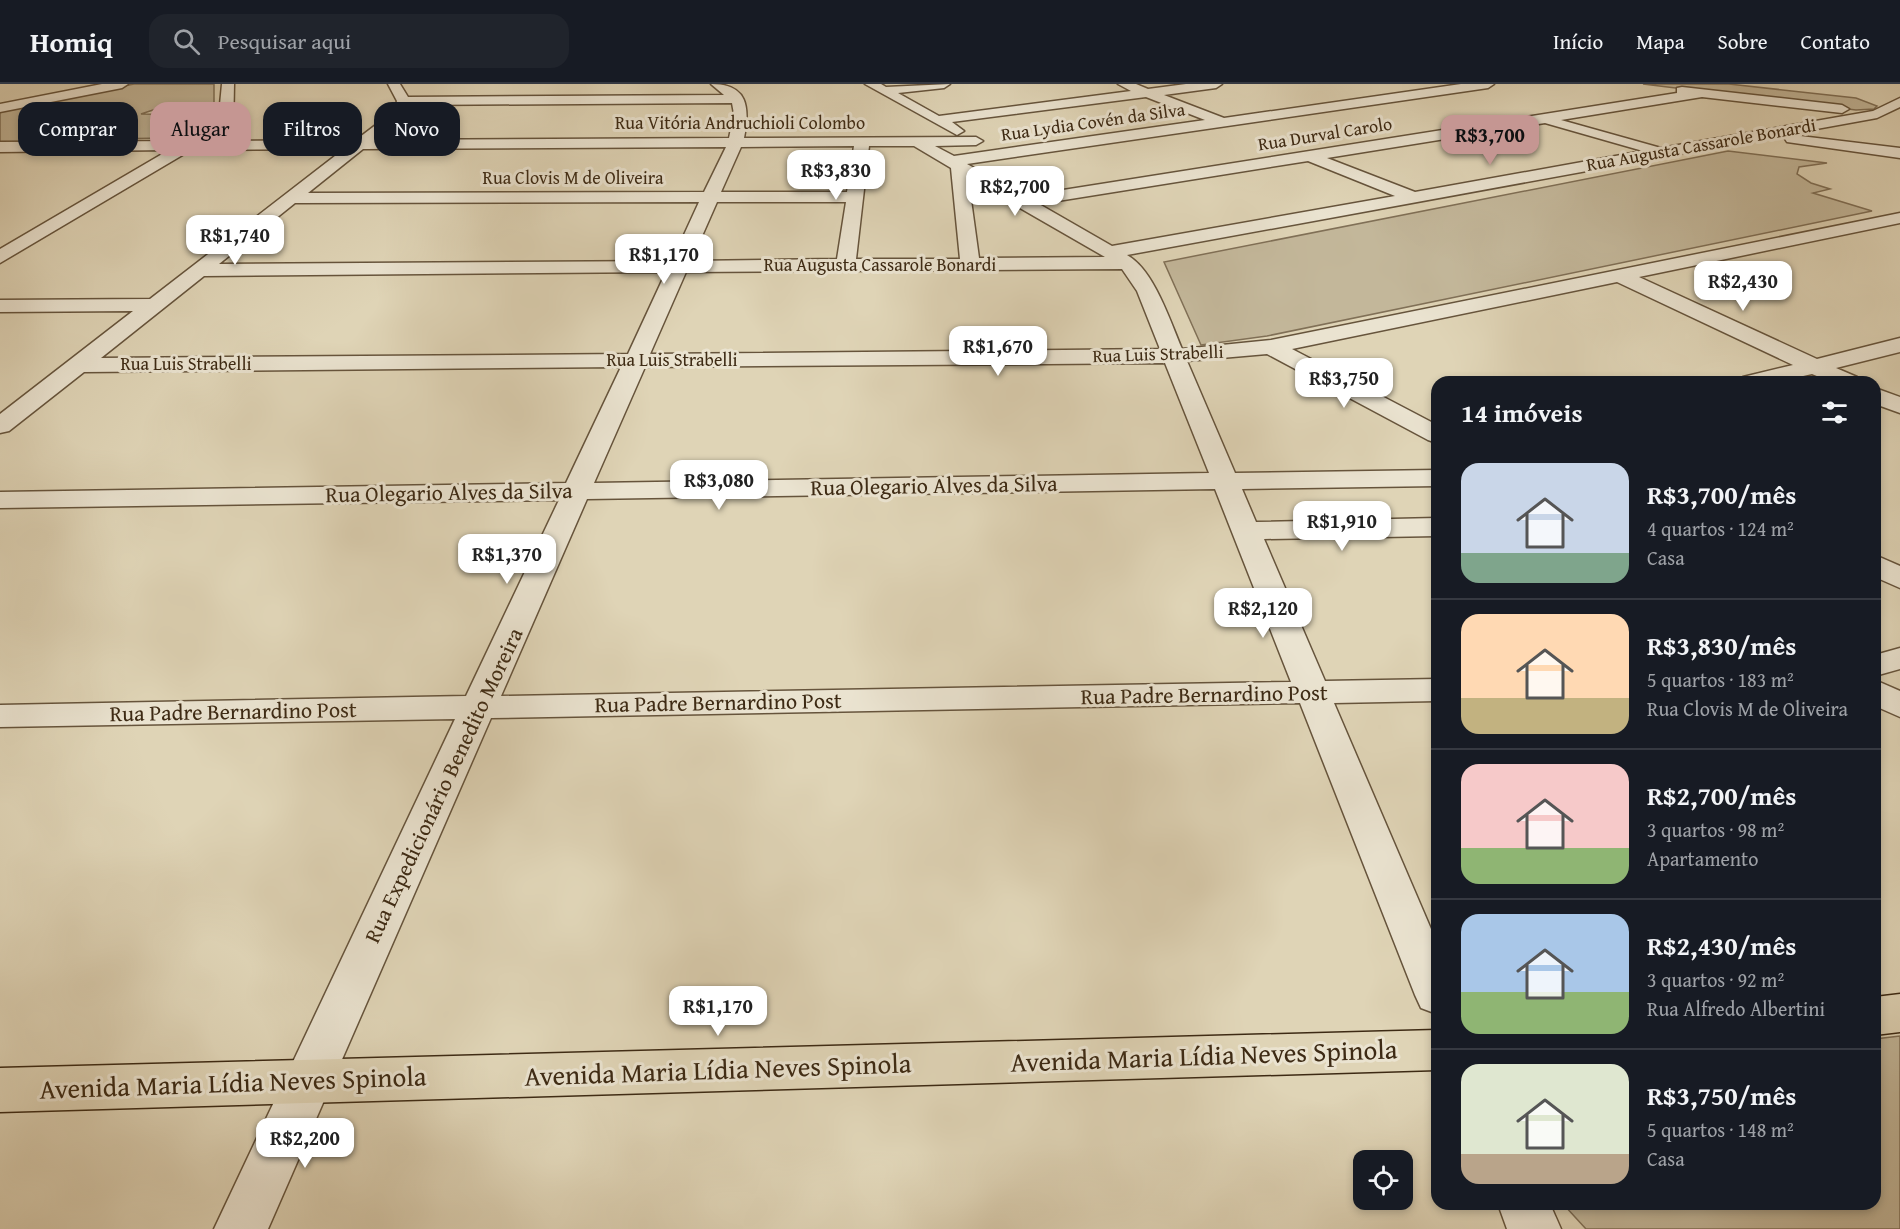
<!DOCTYPE html>
<html lang="pt">
<head>
<meta charset="utf-8">
<style>
  :root { --surface:#171b24; --page:#20242c; --text:#f1f3f6; --muted:#9ea1a6; --line:#363941; --accent:#c59692 }
  body { margin:0; font-family:"Gentium Book Plus",serif; background:var(--page); color:var(--text); height:100vh; display:flex; flex-direction:column; font-size:22px; white-space:nowrap }
  * { box-sizing:border-box; margin:0 }
  p { font-size:20px; color:var(--muted) }
  .icon { flex:none; width:33px; height:33px; fill:none; stroke:currentColor; stroke-width:2; stroke-linecap:round; stroke-linejoin:round }
  .map { position:relative; flex:1; overflow:hidden }
  .side { position:absolute; left:1431px; top:292px; width:450px; height:834px; display:flex; flex-direction:column; background:var(--surface); border-radius:18px; box-shadow:0 3px 9px #0003 }
  .side>* { flex:none }
  .top-card { position:absolute; left:18px; top:18px; width:570px; height:54px; display:flex; gap:12px }
  .fabs { position:absolute; left:1353px; top:1066px; display:grid; gap:12px }
  .fabs a { display:grid; place-items:center; width:60px; height:60px; border-radius:12px; background:var(--surface); box-shadow:0 3px 9px #0003; font-size:30px }
  .price { position:absolute; translate:-50% -51px; padding:0 14px; border-radius:12px; background:#fff; color:#222; font-size:20px; line-height:39px; filter:drop-shadow(0 2px 3px #0008) }
  .price::after { content:''; position:absolute; left:50%; top:36px; width:18px; height:14px; margin-left:-9px; background:inherit; clip-path:polygon(0 0,100% 0,50% 100%) }
  .price.selected { background:var(--accent); color:#111 }
  ul { padding:0; list-style:none }
  li { display:flex; align-items:center; gap:18px; height:150px; padding:0 30px }
  li+li { border-top:2px solid var(--line) }
  li span { display:grid; place-items:center; flex:none; width:168px; height:120px; border-radius:18px; color:#555 }
  li>.icon { margin-inline-start:auto }
  span .icon { width:72px; height:72px; fill:#fffc; stroke-width:1 }
  li b { font-size:26px }
  h2 { display:flex; justify-content:space-between; align-items:center; height:72px; padding:0 30px; font-size:26px }
  .chip { padding:0 21px; border-radius:18px; background:var(--surface); box-shadow:0 3px 9px #0003; font-size:21px; line-height:54px }
  .chip.selected { background:var(--accent); color:#111 }
  header { display:flex; align-items:center; gap:36px; box-sizing:border-box; height:84px; padding:0 30px; background:var(--surface); border-bottom:2px solid var(--line) }
  header strong { font-size:28px }
  nav { display:flex; gap:33px; margin-inline-start:auto; font-size:21px }
  .search { width:420px; height:54px; background:var(--page); display:flex; align-items:center; gap:15px; box-sizing:border-box; padding:0 21px; border-radius:18px; color:var(--muted); font-size:22px }
  .map>svg:first-child { display:block }
  .green { fill:#c3b79a; stroke:#807057; stroke-width:1.5 }
  .lines { fill:none; stroke-linecap:round; stroke-linejoin:round }
  .minor-casing { stroke:#66543c; stroke-width:3 }
  .major-casing { stroke:#3d2a14; stroke-width:3 }
  .minor { fill:#eae3d0; fill-rule:evenodd }
  .major { fill:#dfd4b6; fill-rule:evenodd }
  .labels { text-anchor:middle; stroke-width:6; stroke-linejoin:round; paint-order:stroke }
  .far-street-label { font-size:18px; fill:#3d2a14; stroke:#eae3d0 }
  .street-label { font-size:22px; fill:#3d2a14; stroke:#eae3d0 }
  .near-street-label { font-size:27px; fill:#3d2a14; stroke:#eae3d0 }
</style>
</head>
<body>
<header>
<strong>Homiq</strong>
<div class="search"><svg class="icon" aria-label="search" viewBox="0 0 24 24"><circle cx="10" cy="10" r="6"/><path d="M15 15l6 6"/></svg>Pesquisar aqui</div>
<nav><a>Início</a><a>Mapa</a><a>Sobre</a><a>Contato</a></nav>
</header>
<div class="map">
<svg width="1900" height="1145" viewBox="0 0 1900 1145">
  <rect width="100%" height="100%" fill="#dfd4b6"/>
  <filter id="stains"><feTurbulence type="fractalNoise" baseFrequency=".00333" numOctaves="4"/><feColorMatrix values="0 0 0 0 .2 0 0 0 0 .09 0 0 0 0 .02 0 0 0 .5 -.17"/></filter>
  <radialGradient id="worn" r=".72"><stop offset=".6" stop-color="#630" stop-opacity="0"/><stop offset="1" stop-color="#630" stop-opacity=".3"/></radialGradient>
  <g class="green">
    <path d="M 134,0 L 214,0 L 214,19 L 159,24 L 141,30 L 213,31 C 202,49 190,56 169,59 L 164,54 L 55,56 L 34,60 L 0,60 L 0,26 Z"/>
    <path d="M 1643,0 L 1729,0 L 1856,14 L 1877,22 L 1874,25 L 1856,26 Z"/>
    <path d="M 1728,67 L 1827,79 L 1799,83 L 1797,90 L 1811,99 L 1830,105 L 1813,109 L 1872,127 L 1267,252 L 1201,261 L 1164,178 Z"/>
    <path d="M 1900,952 L 1900,1145 L 1586,1145 L 1564,1121 L 1875,1120 L 1875,955 Z"/>
  </g>
  <g class="lines">
    <g class="minor-casing">
      <g id="minor">
        <path d="M 102,0 L 128,0 L 122,4 L 0,28 L 0,20 Z"/>
        <path d="M 222,0 L 234,0 C 233,34 237,39 206,57 L 356,56 L 394,27 L 397,17 L 388,0 L 400,0 L 408,13 L 724,11 L 711,0 C 748,0 750,23 744,54 L 976,53 L 983,57 L 976,61 L 935,62 L 954,72 L 1205,36 L 1146,13 L 952,38 L 964,47 L 957,51 L 865,0 L 881,0 L 886,3 L 950,0 L 944,4 L 898,9 L 939,32 L 1131,7 L 1118,0 L 1136,0 L 1148,5 L 1186,0 L 1222,0 L 1216,4 L 1164,11 L 1224,34 L 1461,0 L 1494,0 L 1488,4 L 967,80 L 1025,112 L 1677,9 L 1677,4 L 1682,3 L 1842,21 L 1849,25 L 1842,29 L 1702,13 L 1561,36 L 1661,64 L 1873,27 L 1900,14 L 1900,23 L 1877,34 L 1127,171 C 1154,186 1170,237 1182,265 L 1271,256 L 1900,129 L 1900,139 L 1639,193 L 1817,275 L 1900,254 L 1900,268 L 1836,284 L 1857,293 L 1860,298 L 1831,298 L 1812,290 L 1777,298 L 1740,298 L 1743,293 L 1793,281 L 1617,198 L 1292,265 L 1437,341 L 1437,359 L 1428,356 L 1267,270 L 1187,277 L 1235,389 L 1437,386 L 1437,402 L 1242,405 L 1256,438 L 1437,434 L 1437,452 L 1264,455 L 1325,597 L 1437,595 L 1437,617 L 1334,619 L 1437,859 L 1437,930 L 1421,924 L 1415,911 L 1300,619 L 491,634 L 268,1145 L 214,1145 L 455,635 L 0,643 L 0,621 L 466,612 L 559,416 L 0,424 L 0,408 L 566,399 L 621,283 L 84,288 L 9,347 L 0,349 L 0,330 L 133,227 L 0,228 L 0,216 L 150,215 L 344,65 L 191,66 L 0,179 L 0,165 L 169,66 L 0,68 L 0,58 L 184,57 L 215,39 L 219,31 ZM 732,19 L 734,30 L 729,54 L 374,56 L 405,32 L 409,21 ZM 1545,39 L 1643,67 L 1415,108 L 1327,74 ZM 854,62 L 847,108 L 721,108 L 741,63 ZM 869,62 L 914,62 L 951,84 L 960,175 L 856,175 ZM 726,63 L 704,108 L 308,109 L 363,65 ZM 1308,77 L 1395,112 L 1112,162 L 1039,120 ZM 968,94 L 1105,173 L 979,174 ZM 699,118 L 672,177 L 219,180 L 295,119 ZM 717,118 L 846,118 L 837,175 L 691,177 ZM 1122,185 L 1137,207 L 1160,265 L 650,270 L 686,188 ZM 666,188 L 628,270 L 101,274 L 204,192 ZM 1165,279 L 1209,389 L 594,399 L 645,283 ZM 1215,405 L 1291,598 L 501,612 L 587,415 Z"/>
        <path d="M 1792,51 L 1900,64 L 1900,74 L 1787,58 L 1785,55 L 1787,52 Z"/>
        <path d="M 1875,304 L 1900,313 L 1900,329 L 1875,320 Z"/>
        <path d="M 1875,471 L 1900,482 L 1900,504 L 1875,493 Z"/>
        <path d="M 1900,564 L 1900,585 L 1875,592 L 1875,571 Z"/>
        <path d="M 1875,596 L 1900,607 L 1900,633 L 1875,622 Z"/>
        <path d="M 1498,1120 L 1550,1120 L 1561,1145 L 1507,1145 Z"/>
      </g>
    </g>
    <g class="major-casing">
      <g id="major">
        <path d="M 1900,910 L 1900,948 L 1875,951 L 1875,913 Z"/>
        <path d="M 1437,946 L 1437,986 L 0,1028 L 0,984 Z"/>
      </g>
    </g>
    <use href="#minor" class="minor"/>
    <use href="#major" class="major"/>
  </g>
  <g class="labels">
    <g class="far-street-label">
      <text transform="translate(1093 38) rotate(-8)" y="6">Rua Lydia Covén da Silva</text>
      <text x="740" y="45">Rua Vitória Andruchioli Colombo</text>
      <text transform="translate(1325 50) rotate(-9)" y="6">Rua Durval Carolo</text>
      <text transform="translate(1701 61) rotate(-10)" y="6">Rua Augusta Cassarole Bonardi</text>
      <text x="573" y="100">Rua Clovis M de Oliveira</text>
      <text x="880" y="187">Rua Augusta Cassarole Bonardi</text>
      <text transform="translate(1158 270) rotate(-2)" y="6">Rua Luis Strabelli</text>
      <text x="672" y="282">Rua Luis Strabelli</text>
      <text x="186" y="286">Rua Luis Strabelli</text>
    </g>
    <g class="street-label">
      <text transform="translate(934 401) rotate(-1)" y="8">Rua Olegario Alves da Silva</text>
      <text transform="translate(449 408) rotate(-1)" y="8">Rua Olegario Alves da Silva</text>
      <text transform="translate(1204 610) rotate(-1)" y="8">Rua Padre Bernardino Post</text>
      <text transform="translate(718 618) rotate(-1)" y="8">Rua Padre Bernardino Post</text>
      <text transform="translate(233 627) rotate(-1)" y="8">Rua Padre Bernardino Post</text>
      <text transform="translate(443 701) rotate(-65)" y="8">Rua Expedicionário Benedito Moreira</text>
    </g>
    <g class="near-street-label">
      <text transform="translate(1204 972) rotate(-2)" y="9">Avenida Maria Lídia Neves Spinola</text>
      <text transform="translate(718 986) rotate(-2)" y="9">Avenida Maria Lídia Neves Spinola</text>
      <text transform="translate(233 999) rotate(-2)" y="9">Avenida Maria Lídia Neves Spinola</text>
    </g>
  </g>
  <rect width="100%" height="100%" filter="url(#stains)"/>
  <rect width="100%" height="100%" fill="url(#worn)"/>
</svg>
<div class="fabs">
<a><svg class="icon" aria-label="locate" viewBox="0 0 24 24"><circle cx="12" cy="12" r="6"/><path d="M12 2v4M12 18v4M2 12h4M18 12h4"/></svg></a>
</div>
<b class="price selected" style="left:1490px;top:82px">R$3,700</b>
<b class="price" style="left:836px;top:117px">R$3,830</b>
<b class="price" style="left:1015px;top:133px">R$2,700</b>
<b class="price" style="left:235px;top:182px">R$1,740</b>
<b class="price" style="left:664px;top:201px">R$1,170</b>
<b class="price" style="left:1743px;top:228px">R$2,430</b>
<b class="price" style="left:998px;top:293px">R$1,670</b>
<b class="price" style="left:1344px;top:325px">R$3,750</b>
<b class="price" style="left:719px;top:427px">R$3,080</b>
<b class="price" style="left:1342px;top:468px">R$1,910</b>
<b class="price" style="left:507px;top:501px">R$1,370</b>
<b class="price" style="left:1263px;top:555px">R$2,120</b>
<b class="price" style="left:718px;top:953px">R$1,170</b>
<b class="price" style="left:305px;top:1085px">R$2,200</b>
<div class="top-card">
<a class="chip">Comprar</a>
<a class="chip selected">Alugar</a>
<a class="chip">Filtros</a>
<a class="chip">Novo</a>
</div>
<section class="side">
<h2>14 imóveis<svg class="icon" aria-label="filters" viewBox="0 0 24 24"><path d="M4 7h16M4 17h16"/><circle cx="9" cy="7" r="2"/><circle cx="15" cy="17" r="2"/></svg></h2>
<ul>
<li><span style="background:linear-gradient(#c9d6e8 75%,#7fa58c 0)"><svg class="icon" aria-label="home" viewBox="0 0 24 24"><path d="M3 11l9-7 9 7M6 9v11h12V9"/></svg></span><div><b>R$3,700/mês</b><p>4 quartos · 124 m²</p><p>Casa</p></div></li>
<li><span style="background:linear-gradient(#ffd9b3 70%,#c2b280 0)"><svg class="icon" aria-label="home" viewBox="0 0 24 24"><path d="M3 11l9-7 9 7M6 9v11h12V9"/></svg></span><div><b>R$3,830/mês</b><p>5 quartos · 183 m²</p><p>Rua Clovis M de Oliveira</p></div></li>
<li><span style="background:linear-gradient(#f6c9c9 70%,#8fb573 0)"><svg class="icon" aria-label="home" viewBox="0 0 24 24"><path d="M3 11l9-7 9 7M6 9v11h12V9"/></svg></span><div><b>R$2,700/mês</b><p>3 quartos · 98 m²</p><p>Apartamento</p></div></li>
<li><span style="background:linear-gradient(#a9c7e8 65%,#8fb573 0)"><svg class="icon" aria-label="home" viewBox="0 0 24 24"><path d="M3 11l9-7 9 7M6 9v11h12V9"/></svg></span><div><b>R$2,430/mês</b><p>3 quartos · 92 m²</p><p>Rua Alfredo Albertini</p></div></li>
<li><span style="background:linear-gradient(#dfe7d0 75%,#b9a48a 0)"><svg class="icon" aria-label="home" viewBox="0 0 24 24"><path d="M3 11l9-7 9 7M6 9v11h12V9"/></svg></span><div><b>R$3,750/mês</b><p>5 quartos · 148 m²</p><p>Casa</p></div></li>
</ul>
</section>
</div>
</body>
</html>
